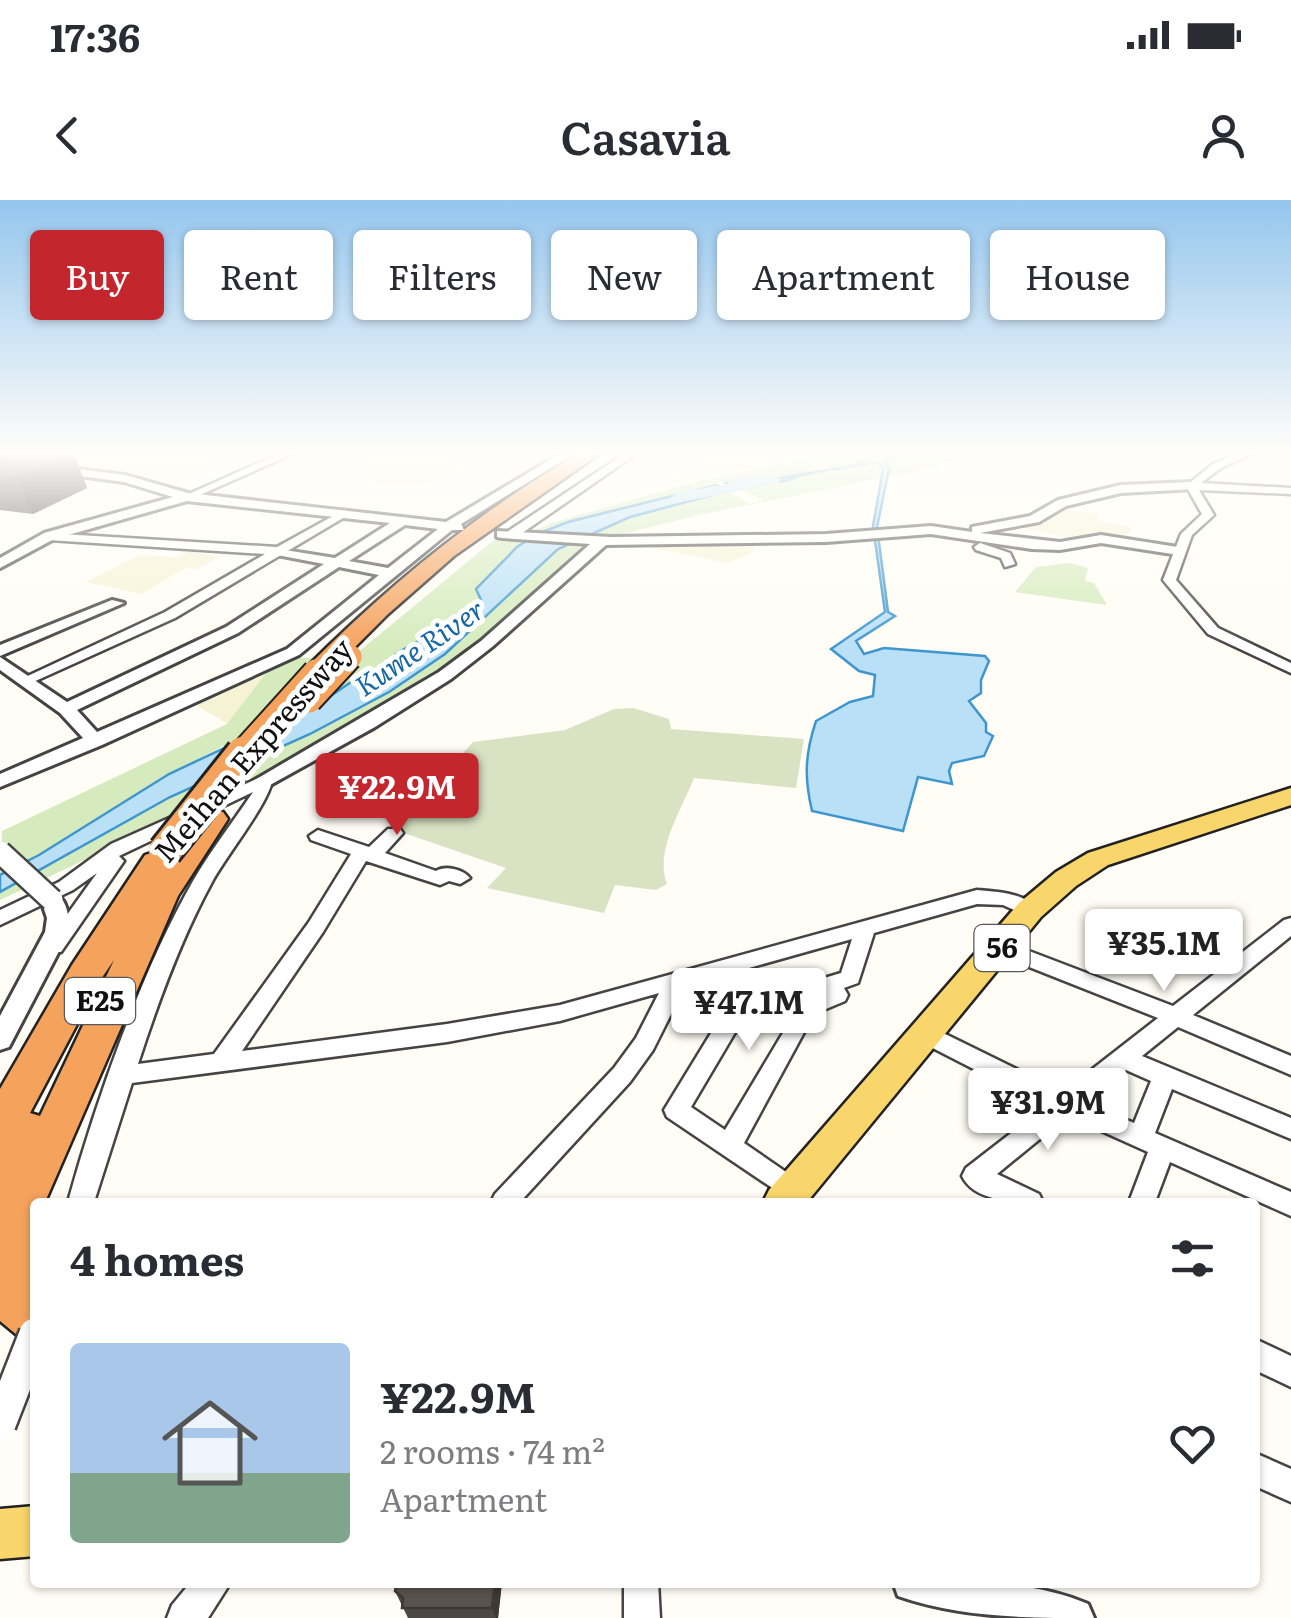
<!DOCTYPE html>
<html lang="en">
<head>
<meta charset="utf-8">
<style>
  :root { --surface:#fff; --page:#f2f2f3; --text:#2b2b33; --muted:#7c7c81; --line:#e1e1e2; --accent:#c4262e }
  body { margin:0; font-family:Literata,serif; background:var(--page); color:var(--text); height:100vh; display:flex; flex-direction:column; font-size:38px; white-space:nowrap }
  * { box-sizing:border-box; margin:0 }
  p { font-size:32px; color:var(--muted) }
  .icon { flex:none; width:55px; height:55px; fill:none; stroke:currentColor; stroke-width:2; stroke-linecap:round; stroke-linejoin:round }
  .map { position:relative; flex:1; overflow:hidden }
  .drawer { position:absolute; left:30px; top:998px; width:1230px; height:390px; display:flex; flex-direction:column; background:var(--surface); border-radius:10px; box-shadow:0 2px 8px #0004 }
  .drawer>* { flex:none }
  .hud { position:absolute; left:30px; top:30px; width:1232px; height:90px; display:flex; gap:20px }
  .price { position:absolute; translate:-50% -85px; padding:0 22px; border-radius:10px; background:#fff; color:#222; font-size:32px; line-height:65px; filter:drop-shadow(0 2px 5px #0008) }
  .price::after { content:''; position:absolute; left:50%; top:60px; width:30px; height:22px; margin-left:-15px; background:inherit; clip-path:polygon(0 0,100% 0,50% 100%) }
  .price.on { background:var(--accent); color:#fff }
  ul { padding:0; list-style:none }
  li { display:flex; align-items:center; gap:30px; height:250px; padding:0 40px }
  li+li { border-top:2px solid var(--line) }
  li span { display:grid; place-items:center; flex:none; width:280px; height:200px; border-radius:10px; color:#555 }
  li>.icon { margin-inline-start:auto }
  span .icon { width:120px; height:120px; fill:#fffc; stroke-width:1 }
  li b { font-size:42px }
  h2 { display:flex; justify-content:space-between; align-items:center; height:120px; padding:0 40px; font-size:42px }
  .pill { padding:0 35px; border-radius:10px; background:var(--surface); box-shadow:0 2px 8px #0004; font-size:35px; line-height:90px }
  .pill.on { background:var(--accent); color:#fff }
  .status { display:flex; justify-content:space-between; align-items:center; height:70px; padding:0 50px; background:var(--surface); direction:ltr }
  .status svg { height:28px; fill:currentColor }
  header { display:flex; justify-content:space-between; align-items:center; height:130px; padding:0 40px; background:var(--surface); font-size:45px; font-weight:600 }
  .map>svg:first-child { display:block }
  .farmland { fill:#f6f3d4 }
  .green { fill:#d5ebbd }
  .cemetery { fill:#d9e3c4 }
  .water { fill:#b9e0f7; stroke:#3f96cf; stroke-width:2.5 }
  .lines { fill:none; stroke-linecap:round; stroke-linejoin:round }
  .river { fill:#b9e0f7; fill-rule:evenodd }
  .minor-casing { stroke:#444; stroke-width:5 }
  .tertiary-casing { stroke:#444; stroke-width:6 }
  .primary-casing { stroke:#222; stroke-width:5 }
  .motorway-casing { stroke:#222; stroke-width:5 }
  .minor { fill:#fff; fill-rule:evenodd }
  .tertiary { fill:#fff; fill-rule:evenodd }
  .primary { fill:#f9d66b; fill-rule:evenodd }
  .motorway { fill:#f5a25d; fill-rule:evenodd }
  .minor-bridge-casing { stroke:#444; stroke-width:36; stroke-linecap:butt }
  .tertiary-bridge-casing { stroke:#444; stroke-width:26; stroke-linecap:butt }
  .motorway-bridge-far1-casing { stroke:#222; stroke-width:29; stroke-linecap:butt }
  .motorway-bridge-casing { stroke:#222; stroke-width:38; stroke-linecap:butt }
  .minor-bridge { stroke:#fff; stroke-width:31 }
  .tertiary-bridge { stroke:#fff; stroke-width:21 }
  .motorway-bridge-far1 { stroke:#f5a25d; stroke-width:25 }
  .motorway-bridge { stroke:#f5a25d; stroke-width:32 }
  .wall { fill:#4d4742 }
  .shaded-wall { fill:#3f3936 }
  .building { fill:#5a524d; stroke:#3f3936; stroke-width:2.5 }
  .labels { text-anchor:middle; stroke-width:10; stroke-linejoin:round; paint-order:stroke }
  .far-water-label { font-size:28px; font-style:italic; fill:#1768a6; stroke:#fff }
  .shield { fill:#fff; stroke:#585858; stroke-width:2.5 }
  .shield-label { font-size:28px; font-weight:bold; fill:#111 }
  .street-label { font-size:30px; fill:#111; stroke:#fff }
</style>
</head>
<body>
<div class="status"><b>17:36</b><svg viewBox="0 0 49 12"><path d="M0 12V9h3v3zM5 12V6h3v6zM10 12V3h3v9zM15 12V0h3v12zM26 1h20v11H26zM47 4h2v5h-2z"/></svg></div>
<header><svg class="icon" aria-label="back" viewBox="0 0 24 24"><path d="M15 5l-7 7 7 7"/></svg>Casavia<svg class="icon" aria-label="person" viewBox="0 0 24 24"><circle cx="12" cy="8" r="4"/><path d="M4 21q1-7 8-7t8 7"/></svg></header>
<div class="map">
<svg width="1291" height="1418" viewBox="0 0 1291 1418">
  <rect width="100%" height="100%" fill="#fffdf5"/>
  <g class="farmland">
    <path d="M 0,252 L 246,252 L 175,284 L 142,274 L 0,256 Z"/>
    <path d="M 359,252 L 457,252 L 455,275 L 422,283 L 377,286 Z"/>
    <path d="M 749,252 L 783,262 L 672,283 L 707,266 L 644,253 Z"/>
    <path d="M 1061,308 L 1096,314 L 1099,321 L 1133,327 L 1126,338 L 1073,339 L 1023,328 Z"/>
    <path d="M 759,342 L 751,353 L 727,363 L 654,348 L 656,343 Z"/>
    <path d="M 191,351 L 219,357 L 197,369 L 185,368 L 141,394 L 86,382 L 139,355 L 175,357 Z"/>
    <path d="M 269,469 L 228,524 L 191,502 Z"/>
  </g>
  <g class="green">
    <path d="M 839,252 L 889,252 L 853,266 L 820,268 L 821,271 L 832,272 L 906,252 L 981,252 L 930,268 L 699,315 L 603,339 L 584,348 L 501,425 L 417,490 L 264,575 L 0,700 L 0,692 L 170,597 L 310,534 L 389,492 L 445,454 L 557,349 L 628,318 L 728,291 L 749,304 L 764,300 L 743,291 L 744,282 L 778,279 L 723,281 L 631,307 L 515,353 L 476,389 L 481,399 C 400,473 287,512 190,563 C 125,598 66,642 0,675 L 2,631 L 227,524 L 269,469 L 291,458 L 351,458 L 494,340 L 510,340 L 555,322 L 698,281 Z"/>
    <path d="M 1070,363 L 1088,368 L 1085,381 L 1094,383 L 1107,405 L 1015,392 L 1036,367 Z"/>
  </g>
  <path class="cemetery" d="M 633,508 L 669,519 L 671,529 L 804,539 L 796,588 L 694,578 C 682,609 654,651 667,684 L 656,690 L 615,685 L 604,713 L 487,688 L 506,668 L 395,630 L 473,542 L 565,530 L 614,509 Z"/>
  <g class="water">
    <path d="M 889,252 L 906,252 L 884,260 L 889,269 L 877,327 L 888,412 L 895,416 L 856,441 L 864,454 L 884,448 L 985,456 L 989,461 L 981,480 L 981,493 L 969,501 L 986,523 L 986,532 L 993,536 L 984,556 L 952,563 L 949,571 L 952,584 L 918,577 L 903,631 L 812,611 C 804,577 805,554 816,521 L 850,502 L 873,496 L 875,475 L 859,471 L 831,449 L 885,412 L 873,326 L 883,269 L 878,262 C 849,268 817,269 791,279 C 772,286 753,278 736,288 L 726,283 C 745,279 767,281 782,278 C 801,274 818,271 837,269 C 856,267 870,257 889,252 Z"/>
    <path d="M 716,285 L 728,291 L 630,317 L 558,349 L 445,454 L 389,492 L 310,534 L 170,597 L 0,692 L 0,675 L 39,655 L 169,574 L 322,502 L 351,482 L 398,458 L 396,454 C 426,436 455,423 481,400 L 476,389 L 517,347 L 537,334 L 568,322 Z"/>
  </g>
  <g class="lines">
    <path class="river" d="M 772,274 L 781,279 L 778,283 C 746,289 715,296 680,302 L 671,297 L 680,292 L 728,284 L 729,278 Z"/>
    <g class="minor-casing">
      <g id="minor">
        <path d="M 283,252 L 297,252 L 191,299 L 182,297 Z"/>
        <path d="M 627,252 L 639,252 L 515,338 L 507,338 L 507,332 Z"/>
        <path d="M 1240,252 L 1255,252 L 1221,268 L 1201,283 L 1291,288 L 1291,294 L 1199,290 L 1214,315 L 1192,335 L 1176,380 L 1218,428 L 1291,463 L 1291,473 L 1208,434 L 1163,380 L 1181,334 L 1202,314 L 1186,286 L 1213,264 Z"/>
        <path d="M 344,310 L 350,313 L 348,315 L 175,418 L 31,483 L 26,484 L 19,480 L 165,412 L 265,354 L 49,340 L 45,339 L 45,333 L 277,347 Z"/>
        <path d="M 980,343 L 1010,353 L 1015,364 L 1005,367 L 1001,358 L 976,350 L 974,347 Z"/>
        <path d="M 263,576 L 272,581 C 268,604 226,656 212,682 C 181,739 158,802 138,864 L 214,854 L 309,722 L 351,654 L 311,640 L 309,636 L 318,630 L 369,647 L 388,629 L 400,629 L 403,633 L 385,653 L 436,671 C 445,665 463,669 470,678 L 460,684 L 449,681 L 440,685 L 366,661 L 323,732 L 242,851 L 447,824 L 560,805 L 977,690 C 1000,692 1024,693 1040,710 L 1030,717 L 1003,705 L 977,704 L 874,733 L 858,783 L 844,788 L 848,795 L 845,801 L 814,814 L 744,943 L 802,983 L 806,991 L 802,999 L 793,1002 L 667,917 L 664,910 L 727,807 L 841,773 L 852,739 L 685,786 L 653,850 L 630,882 L 520,1002 L 491,1002 L 495,994 L 614,868 L 636,838 L 659,793 L 560,821 L 447,842 L 132,883 L 94,1002 L 68,1002 C 96,901 141,772 193,681 C 211,650 233,622 253,592 L 119,656 L 124,661 L 61,752 L 47,752 L 44,747 L 97,673 L 73,690 L 0,725 L 0,710 L 59,682 L 111,644 ZM 802,801 L 725,930 L 691,907 L 743,819 Z"/>
        <path d="M 1291,718 L 1291,736 L 1193,815 L 1291,856 L 1291,875 L 1178,827 L 1142,856 L 1291,918 L 1291,939 L 1172,889 L 1155,933 L 1291,992 L 1291,1016 L 1170,962 L 1155,1002 L 1129,1002 L 1148,952 L 1068,916 L 997,974 L 1039,994 L 1043,1002 C 1018,1002 975,1003 962,976 L 966,968 L 1046,906 L 919,841 L 916,835 L 919,829 L 927,826 L 935,829 L 1063,892 L 1158,818 L 994,753 L 991,748 L 994,743 L 1008,743 L 1173,806 L 1284,720 ZM 1126,870 L 1151,881 L 1134,923 L 1085,902 Z"/>
        <path d="M 1255,1139 L 1291,1156 L 1291,1187 L 1255,1170 Z"/>
        <path d="M 1255,1253 L 1291,1269 L 1291,1302 L 1255,1286 Z"/>
        <path d="M 191,1382 L 231,1382 L 208,1418 L 167,1418 L 172,1405 Z"/>
        <path d="M 624,1382 L 658,1382 L 660,1418 L 624,1418 Z"/>
      </g>
    </g>
    <g class="tertiary-casing">
      <g id="tertiary">
        <path d="M 563,252 L 577,252 L 461,324 L 464,330 L 452,330 L 299,455 L 102,545 L 0,587 L 0,574 L 83,538 L 60,513 L 0,470 L 0,457 L 67,502 L 226,427 L 324,364 L 272,354 L 272,348 L 335,358 L 390,323 L 187,301 L 54,339 L 0,368 L 0,358 L 44,333 L 173,297 L 124,282 L 0,265 L 0,259 L 125,275 L 188,293 L 446,322 ZM 405,325 L 438,329 L 388,368 L 349,361 ZM 339,367 L 379,375 L 287,449 L 97,532 L 77,510 L 238,433 Z"/>
        <path d="M 1191,282 L 1197,286 L 1195,289 L 1121,293 L 1066,306 L 1039,322 L 980,333 L 1060,342 L 1101,335 L 1184,348 L 1184,354 L 1179,355 L 1101,343 L 1060,350 L 1032,349 L 931,334 L 826,342 L 606,345 L 492,447 L 451,479 L 375,527 L 270,585 L 263,587 L 253,581 L 439,472 L 481,441 L 590,344 L 502,338 L 497,337 L 497,331 L 611,337 L 826,334 L 931,326 L 972,332 L 972,327 L 1030,316 L 1058,300 L 1121,285 Z"/>
        <path d="M 112,400 L 124,403 L 0,456 L 0,445 Z"/>
        <path d="M 52,693 C 68,697 69,717 69,732 L 9,847 L 0,850 L 0,816 L 45,732 L 47,718 L 41,700 Z"/>
        <path d="M 893,1382 C 959,1382 1026,1378 1088,1404 L 1094,1418 C 1028,1418 961,1418 898,1396 Z"/>
      </g>
    </g>
    <g class="primary-casing">
      <g id="primary">
        <path d="M 1291,588 L 1291,605 L 1108,665 L 1076,686 L 1041,717 L 807,1002 L 763,1002 L 769,990 L 1019,703 L 1056,672 L 1088,653 Z"/>
        <path d="M 35,1306 L 35,1356 L 0,1359 L 0,1309 Z"/>
      </g>
    </g>
    <g class="motorway-casing">
      <g id="motorway">
        <path d="M 581,252 L 602,252 L 454,356 L 388,414 L 325,477 L 307,477 L 303,472 L 307,467 C 390,384 479,311 581,252 Z"/>
        <path d="M 212,609 L 223,612 L 228,619 L 178,696 L 45,1002 L 35,1002 L 31,1066 L 35,1143 L 17,1135 L 0,1121 L 0,889 L 72,765 L 145,655 L 157,651 L 170,657 L 201,612 ZM 114,760 L 40,916 L 30,913 L 101,779 Z"/>
      </g>
    </g>
    <use href="#minor" class="minor"/>
    <use href="#tertiary" class="tertiary"/>
    <use href="#primary" class="primary"/>
    <use href="#motorway" class="motorway"/>
    <g class="minor-bridge-casing">
      <path id="minor-bridge" d="M 0,1224 L 35,1134"/>
    </g>
    <g class="tertiary-bridge-casing">
      <path id="tertiary-bridge" d="M 0,652 L 52,700"/>
    </g>
    <g class="motorway-bridge-far1-casing">
      <g id="motorway-bridge-far1">
        <path d="M 309,500 L 349,457"/>
        <path d="M 241,555 L 316,472"/>
      </g>
    </g>
    <g class="motorway-bridge-casing">
      <path id="motorway-bridge" d="M 165,651 L 243,553"/>
    </g>
    <use href="#minor-bridge" class="minor-bridge"/>
    <use href="#tertiary-bridge" class="tertiary-bridge"/>
    <use href="#motorway-bridge-far1" class="motorway-bridge-far1"/>
    <use href="#motorway-bridge" class="motorway-bridge"/>
  </g>
  <g class="wall">
    <path d="M 0,252 L 74,254 L 87,288 L 33,314 L 0,310 Z"/>
    <path d="M 397,1382 L 502,1382 L 498,1418 L 408,1418 L 395,1391 Z"/>
  </g>
  <g class="shaded-wall">
    <path d="M 74,254 L 87,288 L 33,314 L 18,279 Z"/>
    <path d="M 495,1382 L 502,1382 L 498,1418 L 496,1418 L 492,1408 Z"/>
  </g>
  <g class="building">
    <path d="M 0,252 L 63,252 L 74,254 L 18,279 L 0,276 Z"/>
    <path d="M 397,1382 L 495,1382 L 492,1408 L 402,1408 L 403,1398 L 395,1391 Z"/>
  </g>
  <linearGradient id="sky" x2="0" y2="1"><stop stop-color="#95c6ee"/><stop offset="0.56" stop-color="#fffefa"/><stop offset="1" stop-color="#fffefa" stop-opacity="0"/></linearGradient>
  <rect width="1291" height="451" fill="url(#sky)"/>
  <g class="labels">
    <g class="far-water-label">
      <text transform="translate(420 448) rotate(-34)" y="10">Kume River</text>
    </g>
    <g class="shield">
      <rect x="974.5" y="725" width="55" height="46" rx="8"/>
      <rect x="65" y="778" width="70" height="46" rx="8"/>
    </g>
    <g class="shield-label">
      <text x="1002" y="758">56</text>
      <text x="100" y="811">E25</text>
    </g>
    <g class="street-label">
      <text transform="translate(254 551) rotate(-49)" y="10">Meihan Expressway</text>
    </g>
  </g>
</svg>
<b class="price on" style="left:397px;top:638px">¥22.9M</b>
<b class="price" style="left:1164px;top:794px">¥35.1M</b>
<b class="price" style="left:749px;top:853px">¥47.1M</b>
<b class="price" style="left:1048px;top:953px">¥31.9M</b>
<div class="hud">
<a class="pill on">Buy</a>
<a class="pill">Rent</a>
<a class="pill">Filters</a>
<a class="pill">New</a>
<a class="pill">Apartment</a>
<a class="pill">House</a>
</div>
<section class="drawer">
<h2>4 homes<svg class="icon" aria-label="filters" viewBox="0 0 24 24"><path d="M4 7h16M4 17h16"/><circle cx="9" cy="7" r="2"/><circle cx="15" cy="17" r="2"/></svg></h2>
<ul>
<li><span style="background:linear-gradient(#a9c7e8 65%,#7fa58c 0)"><svg class="icon" aria-label="home" viewBox="0 0 24 24"><path d="M3 11l9-7 9 7M6 9v11h12V9"/></svg></span><div><b>¥22.9M</b><p>2 rooms · 74 m²</p><p>Apartment</p></div><svg class="icon" aria-label="heart" viewBox="0 0 24 24"><path d="M12 20l-8-8c-3-5 5-10 8-4 3-6 11-1 8 4z"/></svg></li>
</ul>
</section>
</div>
</body>
</html>
